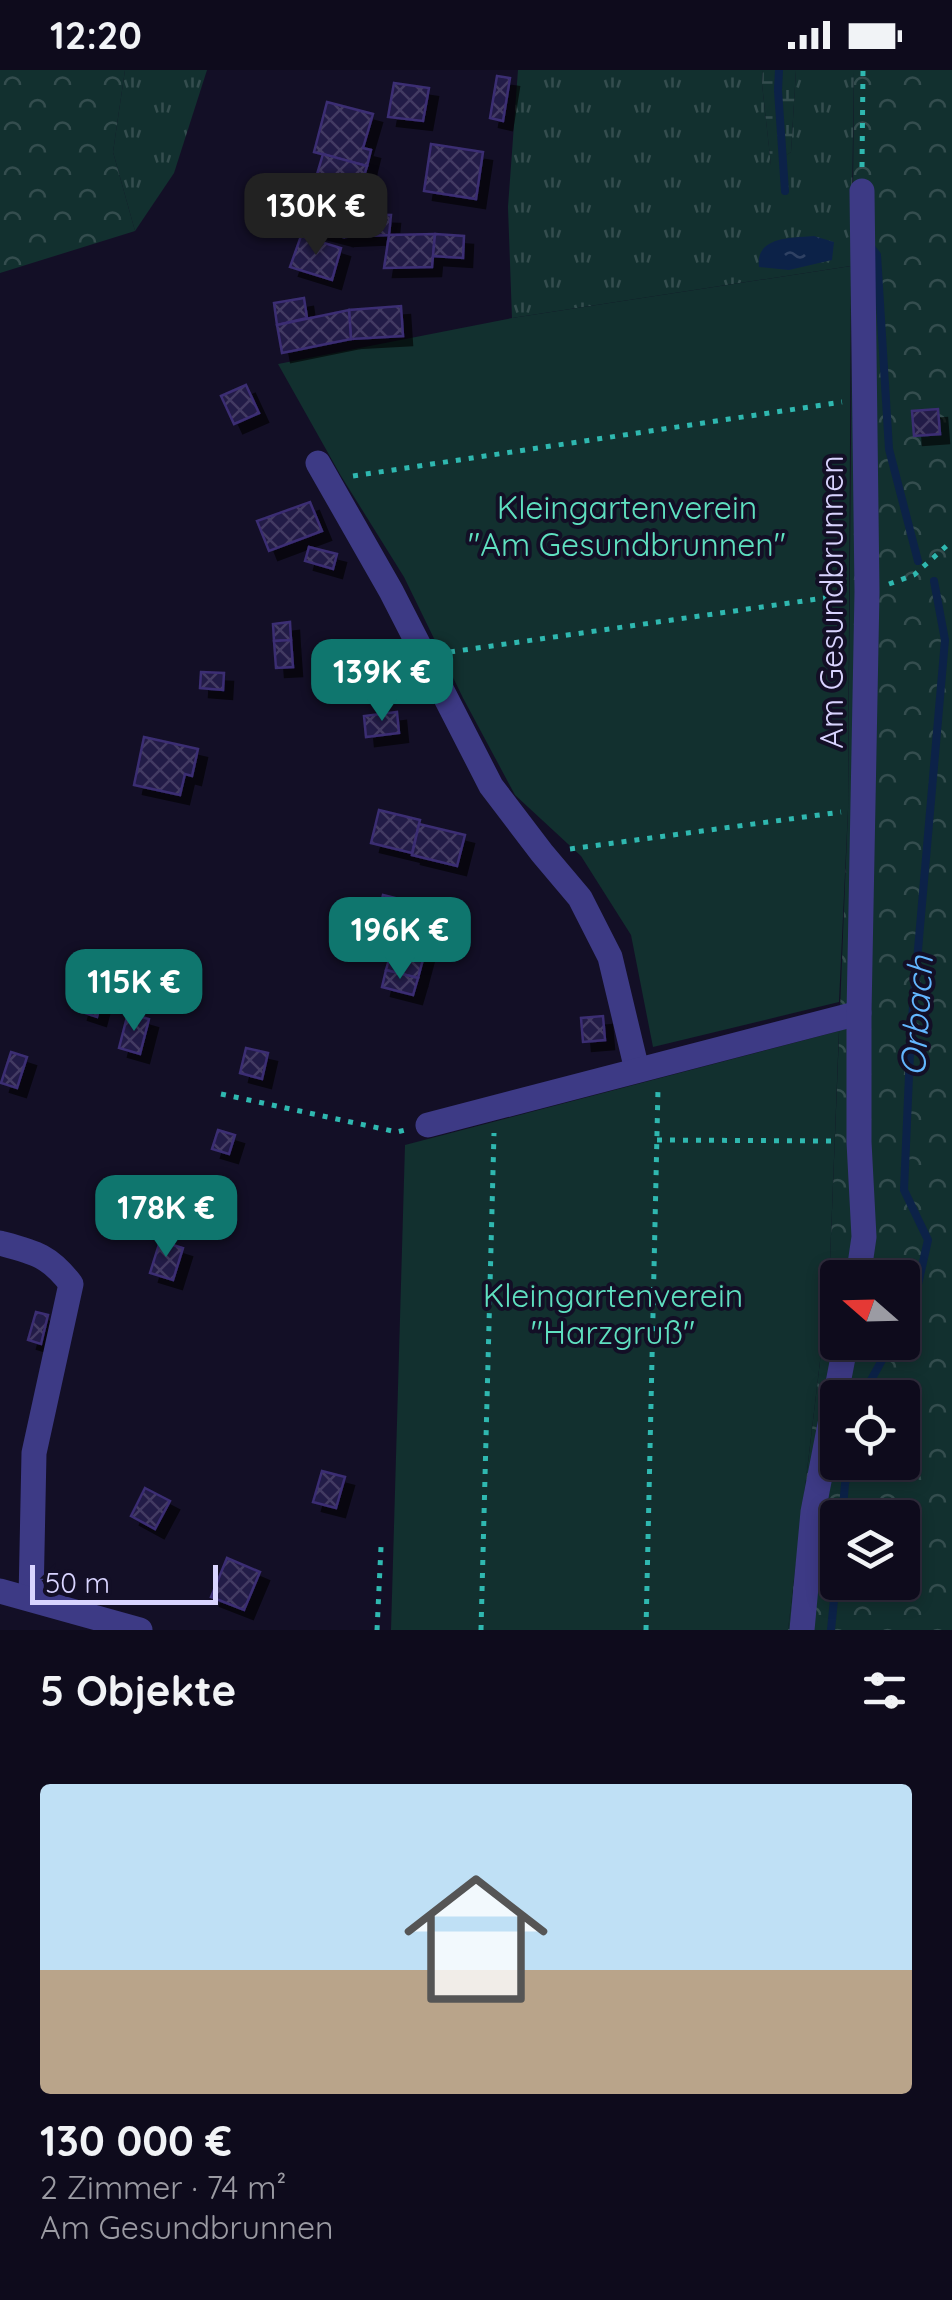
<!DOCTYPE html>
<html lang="de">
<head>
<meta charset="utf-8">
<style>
  :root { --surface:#0e0b1c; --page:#171425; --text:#f1f3f6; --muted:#9b9ba3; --line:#2e2b3b; --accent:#0f766e }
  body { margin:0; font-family:Quicksand,sans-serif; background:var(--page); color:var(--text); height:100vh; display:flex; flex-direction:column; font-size:38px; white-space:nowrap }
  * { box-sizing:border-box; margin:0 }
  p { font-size:32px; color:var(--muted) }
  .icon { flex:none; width:55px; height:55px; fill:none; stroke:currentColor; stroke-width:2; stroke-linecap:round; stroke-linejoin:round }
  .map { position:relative; height:1560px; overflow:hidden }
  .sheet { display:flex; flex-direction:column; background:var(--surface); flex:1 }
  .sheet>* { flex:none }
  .needle { width:65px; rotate:290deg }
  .tools { position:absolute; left:820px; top:1190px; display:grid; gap:20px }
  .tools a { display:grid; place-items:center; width:100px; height:100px; border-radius:10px; background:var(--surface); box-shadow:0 5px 15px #0003,0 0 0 2px var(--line); font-size:50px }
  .scale { position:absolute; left:30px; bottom:25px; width:188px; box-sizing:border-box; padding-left:10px; border:5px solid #d9d4ff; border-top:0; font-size:28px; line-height:35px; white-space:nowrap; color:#d9d4ff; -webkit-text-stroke:8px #130f26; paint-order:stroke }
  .price { position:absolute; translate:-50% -85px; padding:0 22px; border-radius:20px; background:var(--accent); color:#fff; font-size:32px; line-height:65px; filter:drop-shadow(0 2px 5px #0008) }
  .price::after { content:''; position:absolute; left:50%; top:60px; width:30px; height:22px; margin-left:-15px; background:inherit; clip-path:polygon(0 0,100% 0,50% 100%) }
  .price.current { background:#222; color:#fff }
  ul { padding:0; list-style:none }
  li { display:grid; align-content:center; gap:20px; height:530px; padding:0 40px }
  li span { display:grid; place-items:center; height:310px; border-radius:10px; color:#555 }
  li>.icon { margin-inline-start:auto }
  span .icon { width:180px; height:180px; fill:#fffc; stroke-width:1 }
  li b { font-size:42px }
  h2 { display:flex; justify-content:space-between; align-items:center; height:120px; padding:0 40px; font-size:42px }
  .status { display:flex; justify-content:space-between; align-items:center; height:70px; padding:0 50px; background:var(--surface); direction:ltr }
  .status svg { height:28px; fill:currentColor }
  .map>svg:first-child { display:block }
  .grass { fill:url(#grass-tufts) }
  .forest { fill:url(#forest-crowns); fill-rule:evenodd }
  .wetland { fill:url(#wetland-marsh) }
  .garden { fill:#12302f }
  .water { fill:url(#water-ripples) }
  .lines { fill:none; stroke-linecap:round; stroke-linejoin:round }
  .stream { stroke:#0c2248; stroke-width:8 }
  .building { fill:url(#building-cross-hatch); stroke:#3b2d73; stroke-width:2.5; filter:url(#shadow) }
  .path { stroke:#2fb8b0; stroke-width:5; stroke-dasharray:5 8; stroke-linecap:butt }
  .minor { stroke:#3d3a85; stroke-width:25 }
  .labels { text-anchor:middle; stroke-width:8; stroke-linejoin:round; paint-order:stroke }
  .park-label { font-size:32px; fill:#5fe0c0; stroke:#130f26 }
  .street-label { font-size:32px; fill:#d9d4ff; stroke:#130f26 }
  .water-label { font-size:35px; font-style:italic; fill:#62b6ff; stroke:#130f26 }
</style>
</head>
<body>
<div class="status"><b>12:20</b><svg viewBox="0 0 49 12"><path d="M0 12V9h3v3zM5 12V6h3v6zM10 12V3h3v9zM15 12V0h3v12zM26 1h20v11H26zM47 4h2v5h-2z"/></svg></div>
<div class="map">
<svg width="952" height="1560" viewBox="0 0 952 1560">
  <defs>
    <pattern id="grass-tufts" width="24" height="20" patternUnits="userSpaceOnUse" patternTransform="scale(2.5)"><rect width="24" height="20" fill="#12302f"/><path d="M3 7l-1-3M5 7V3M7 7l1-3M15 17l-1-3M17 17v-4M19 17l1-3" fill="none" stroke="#344d4e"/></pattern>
    <pattern id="forest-crowns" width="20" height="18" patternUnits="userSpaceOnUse" patternTransform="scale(2.5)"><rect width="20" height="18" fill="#12302f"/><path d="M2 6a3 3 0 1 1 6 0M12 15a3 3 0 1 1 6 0" fill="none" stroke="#344d4e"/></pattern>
    <pattern id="wetland-marsh" width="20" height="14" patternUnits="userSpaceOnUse" patternTransform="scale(2.5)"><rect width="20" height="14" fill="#12302f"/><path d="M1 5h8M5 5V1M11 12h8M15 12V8" fill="none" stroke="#344d4e"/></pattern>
    <pattern id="water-ripples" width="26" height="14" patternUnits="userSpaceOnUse" patternTransform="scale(2.5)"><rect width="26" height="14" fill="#0c2248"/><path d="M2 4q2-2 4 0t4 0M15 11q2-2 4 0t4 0" fill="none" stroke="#2f4163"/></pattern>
    <pattern id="building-cross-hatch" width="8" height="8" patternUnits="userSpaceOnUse" patternTransform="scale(2.5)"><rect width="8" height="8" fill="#241b47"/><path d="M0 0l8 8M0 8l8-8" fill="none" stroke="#433b63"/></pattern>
    <filter id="shadow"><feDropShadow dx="9" dy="9" stdDeviation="0" flood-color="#0009"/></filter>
  </defs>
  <rect width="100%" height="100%" fill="#130f26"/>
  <g class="grass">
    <path d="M 125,0 L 207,0 L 174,103 L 135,161 L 113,82 Z"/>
    <path d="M 518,0 L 763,0 L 762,14 L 771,95 L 791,82 L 796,0 L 854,0 L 851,196 L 512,248 L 508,137 Z"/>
  </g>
  <g class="forest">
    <path d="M 0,0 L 125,0 L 113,82 L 135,161 L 0,203 Z"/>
    <path d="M 854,0 L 952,0 L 952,1560 L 788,1560 L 829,1216 L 848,740 ZM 838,1208 L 902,1208 L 902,1272 L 838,1272 ZM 838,1328 L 902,1328 L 902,1392 L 838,1392 ZM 838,1448 L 902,1448 L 902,1512 L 838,1512 Z"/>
  </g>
  <path class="wetland" d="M 763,0 L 796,0 L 791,82 L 771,96 L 762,14 Z"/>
  <g class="garden">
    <path d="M 851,196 L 848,740 L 839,932 L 653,977 L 631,865 L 581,786 L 515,725 L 463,628 L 404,507 L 341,406 L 278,294 L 512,248 Z"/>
    <path d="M 839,961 L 829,1216 L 788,1560 L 391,1560 L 405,1075 Z"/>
  </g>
  <path class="water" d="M 814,166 L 834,172 L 832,190 L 789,200 L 759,197 C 755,166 792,168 814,166 Z"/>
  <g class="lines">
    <g class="stream">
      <path d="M 779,0 L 778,20 L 785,121"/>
      <path d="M 870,176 L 877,185 L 889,379 L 918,491"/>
      <path d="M 902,1253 L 914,1232 L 928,1170 L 904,1120 L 911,960 L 945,570 L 934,511"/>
      <path d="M 867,1328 L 871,1310 L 892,1272"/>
      <path d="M 842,1448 L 845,1414 L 851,1392"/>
      <path d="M 831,1560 L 838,1489"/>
    </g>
  </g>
  <g class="building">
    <path d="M 497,6 L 510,8 L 503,51 L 490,48 Z"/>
    <path d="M 394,13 L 429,18 L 423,51 L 388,47 Z"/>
    <path d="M 327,32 L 373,44 L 363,78 L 371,80 L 367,96 L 314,82 Z"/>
    <path d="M 431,74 L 483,82 L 476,129 L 424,121 Z"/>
    <path d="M 323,84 L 367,96 L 351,150 L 307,138 Z"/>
    <path d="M 311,139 L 349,149 L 344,167 L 306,157 Z"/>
    <path d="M 352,144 L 391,145 L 389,165 L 344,167 L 349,149 L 351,150 Z"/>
    <path d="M 435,164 L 432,197 L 384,198 L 389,165 Z"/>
    <path d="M 435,164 L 464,166 L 463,188 L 433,186 Z"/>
    <path d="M 301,166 L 341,178 L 332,210 L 290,197 Z"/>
    <path d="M 304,228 L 307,248 L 277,255 L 274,233 Z"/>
    <path d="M 401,236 L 403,266 L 351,269 L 349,240 Z"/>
    <path d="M 349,240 L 351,269 L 282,283 L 277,255 Z"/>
    <path d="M 246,315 L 259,343 L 234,354 L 221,326 Z"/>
    <path d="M 938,339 L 940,364 L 914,366 L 912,341 Z"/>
    <path d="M 310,432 L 322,461 L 269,481 L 257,451 Z"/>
    <path d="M 309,477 L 337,484 L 333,499 L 305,491 Z"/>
    <path d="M 290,552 L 291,570 L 274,571 L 273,554 Z"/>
    <path d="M 291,570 L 293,597 L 276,598 L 274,571 Z"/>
    <path d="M 201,602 L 224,603 L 223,620 L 200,618 Z"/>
    <path d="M 397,642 L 399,663 L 366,667 L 364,646 Z"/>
    <path d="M 144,667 L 198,679 L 192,706 L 185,704 L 180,725 L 134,715 Z"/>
    <path d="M 379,740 L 420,750 L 412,783 L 371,773 Z"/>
    <path d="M 419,754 L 465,765 L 457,796 L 412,785 Z"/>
    <path d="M 383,825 L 423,835 L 420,848 L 389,840 L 386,851 L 377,849 Z"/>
    <path d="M 389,840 L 420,848 L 413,874 L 426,878 L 418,908 L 386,900 L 396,864 L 383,861 Z"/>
    <path d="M 157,890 L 184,897 L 174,931 L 148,924 Z"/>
    <path d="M 386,900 L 418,908 L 413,925 L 382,917 Z"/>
    <path d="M 83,927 L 101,932 L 97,947 L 79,941 Z"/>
    <path d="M 128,943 L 149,949 L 140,984 L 119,978 Z"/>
    <path d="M 603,946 L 605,970 L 583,972 L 581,948 Z"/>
    <path d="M 246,978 L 268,983 L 262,1009 L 240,1003 Z"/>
    <path d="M 11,982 L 27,987 L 17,1018 L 1,1013 Z"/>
    <path d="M 218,1060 L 235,1065 L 229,1084 L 212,1079 Z"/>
    <path d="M 160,1171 L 183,1178 L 173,1210 L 150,1203 Z"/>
    <path d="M 36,1242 L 48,1245 L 41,1274 L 28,1270 Z"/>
    <path d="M 322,1401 L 345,1407 L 336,1438 L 313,1432 Z"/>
    <path d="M 145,1418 L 170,1431 L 155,1459 L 131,1446 Z"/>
    <path d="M 227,1488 L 260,1502 L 244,1540 L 211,1527 Z"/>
  </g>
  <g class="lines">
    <g class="path">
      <path d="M 862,97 L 863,0"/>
      <path d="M 353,406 L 842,332"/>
      <path d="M 889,514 L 914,505 L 952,471"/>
      <path d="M 450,582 L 845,525"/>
      <path d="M 570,779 L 841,742"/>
      <path d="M 221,1024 L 397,1062 L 405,1060"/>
      <path d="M 657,1070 L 834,1071"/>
      <path d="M 377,1560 L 381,1477"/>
      <path d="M 481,1560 L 494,1063"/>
      <path d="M 646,1560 L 658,1018"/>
    </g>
    <g class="minor">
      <path d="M 318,393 L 391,521 L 491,716 L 542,783 L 580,828 L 610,887 L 637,1000"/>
      <path d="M 428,1055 L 859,943"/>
      <path d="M 0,1173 C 34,1182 49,1185 71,1214 L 34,1383 L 31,1529"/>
      <path d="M 858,1208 L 864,1167 L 859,1072 L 859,943 L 867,522 L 862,121"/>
      <path d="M 0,1521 L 140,1560"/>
      <path d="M 802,1560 L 813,1442 L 846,1272"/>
    </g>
  </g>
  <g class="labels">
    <g class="park-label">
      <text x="627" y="449">Kleingartenverein<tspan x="627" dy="37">"Am Gesundbrunnen"</tspan></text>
      <text x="613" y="1237">Kleingartenverein<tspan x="613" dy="37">"Harzgruß"</tspan></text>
    </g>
    <g class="street-label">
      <text transform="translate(832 532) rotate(-90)" y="11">Am Gesundbrunnen</text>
    </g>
    <g class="water-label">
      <text transform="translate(917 946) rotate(-86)" y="12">Orbach</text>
    </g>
  </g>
</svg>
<div class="tools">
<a><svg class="needle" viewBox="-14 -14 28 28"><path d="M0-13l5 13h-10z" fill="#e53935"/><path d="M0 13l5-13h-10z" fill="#9b9ba3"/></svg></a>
<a><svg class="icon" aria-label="locate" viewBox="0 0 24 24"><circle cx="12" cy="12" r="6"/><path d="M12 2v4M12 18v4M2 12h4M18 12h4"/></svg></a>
<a><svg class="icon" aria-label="layers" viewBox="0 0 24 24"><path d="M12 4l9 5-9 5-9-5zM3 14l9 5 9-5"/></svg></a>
</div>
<div class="scale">50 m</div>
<b class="price current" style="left:316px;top:188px">130K €</b>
<b class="price" style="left:382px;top:654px">139K €</b>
<b class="price" style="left:400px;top:912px">196K €</b>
<b class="price" style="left:134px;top:964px">115K €</b>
<b class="price" style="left:166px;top:1190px">178K €</b>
</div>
<section class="sheet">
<h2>5 Objekte<svg class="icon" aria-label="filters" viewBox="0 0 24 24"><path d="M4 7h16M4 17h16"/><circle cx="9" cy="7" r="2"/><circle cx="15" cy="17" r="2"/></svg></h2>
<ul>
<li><span style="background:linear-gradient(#bfe0f5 60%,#b9a48a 0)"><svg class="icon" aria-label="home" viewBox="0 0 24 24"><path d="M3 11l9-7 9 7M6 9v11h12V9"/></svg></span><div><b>130 000 €</b><p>2 Zimmer · 74 m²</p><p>Am Gesundbrunnen</p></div></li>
</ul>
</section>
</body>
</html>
